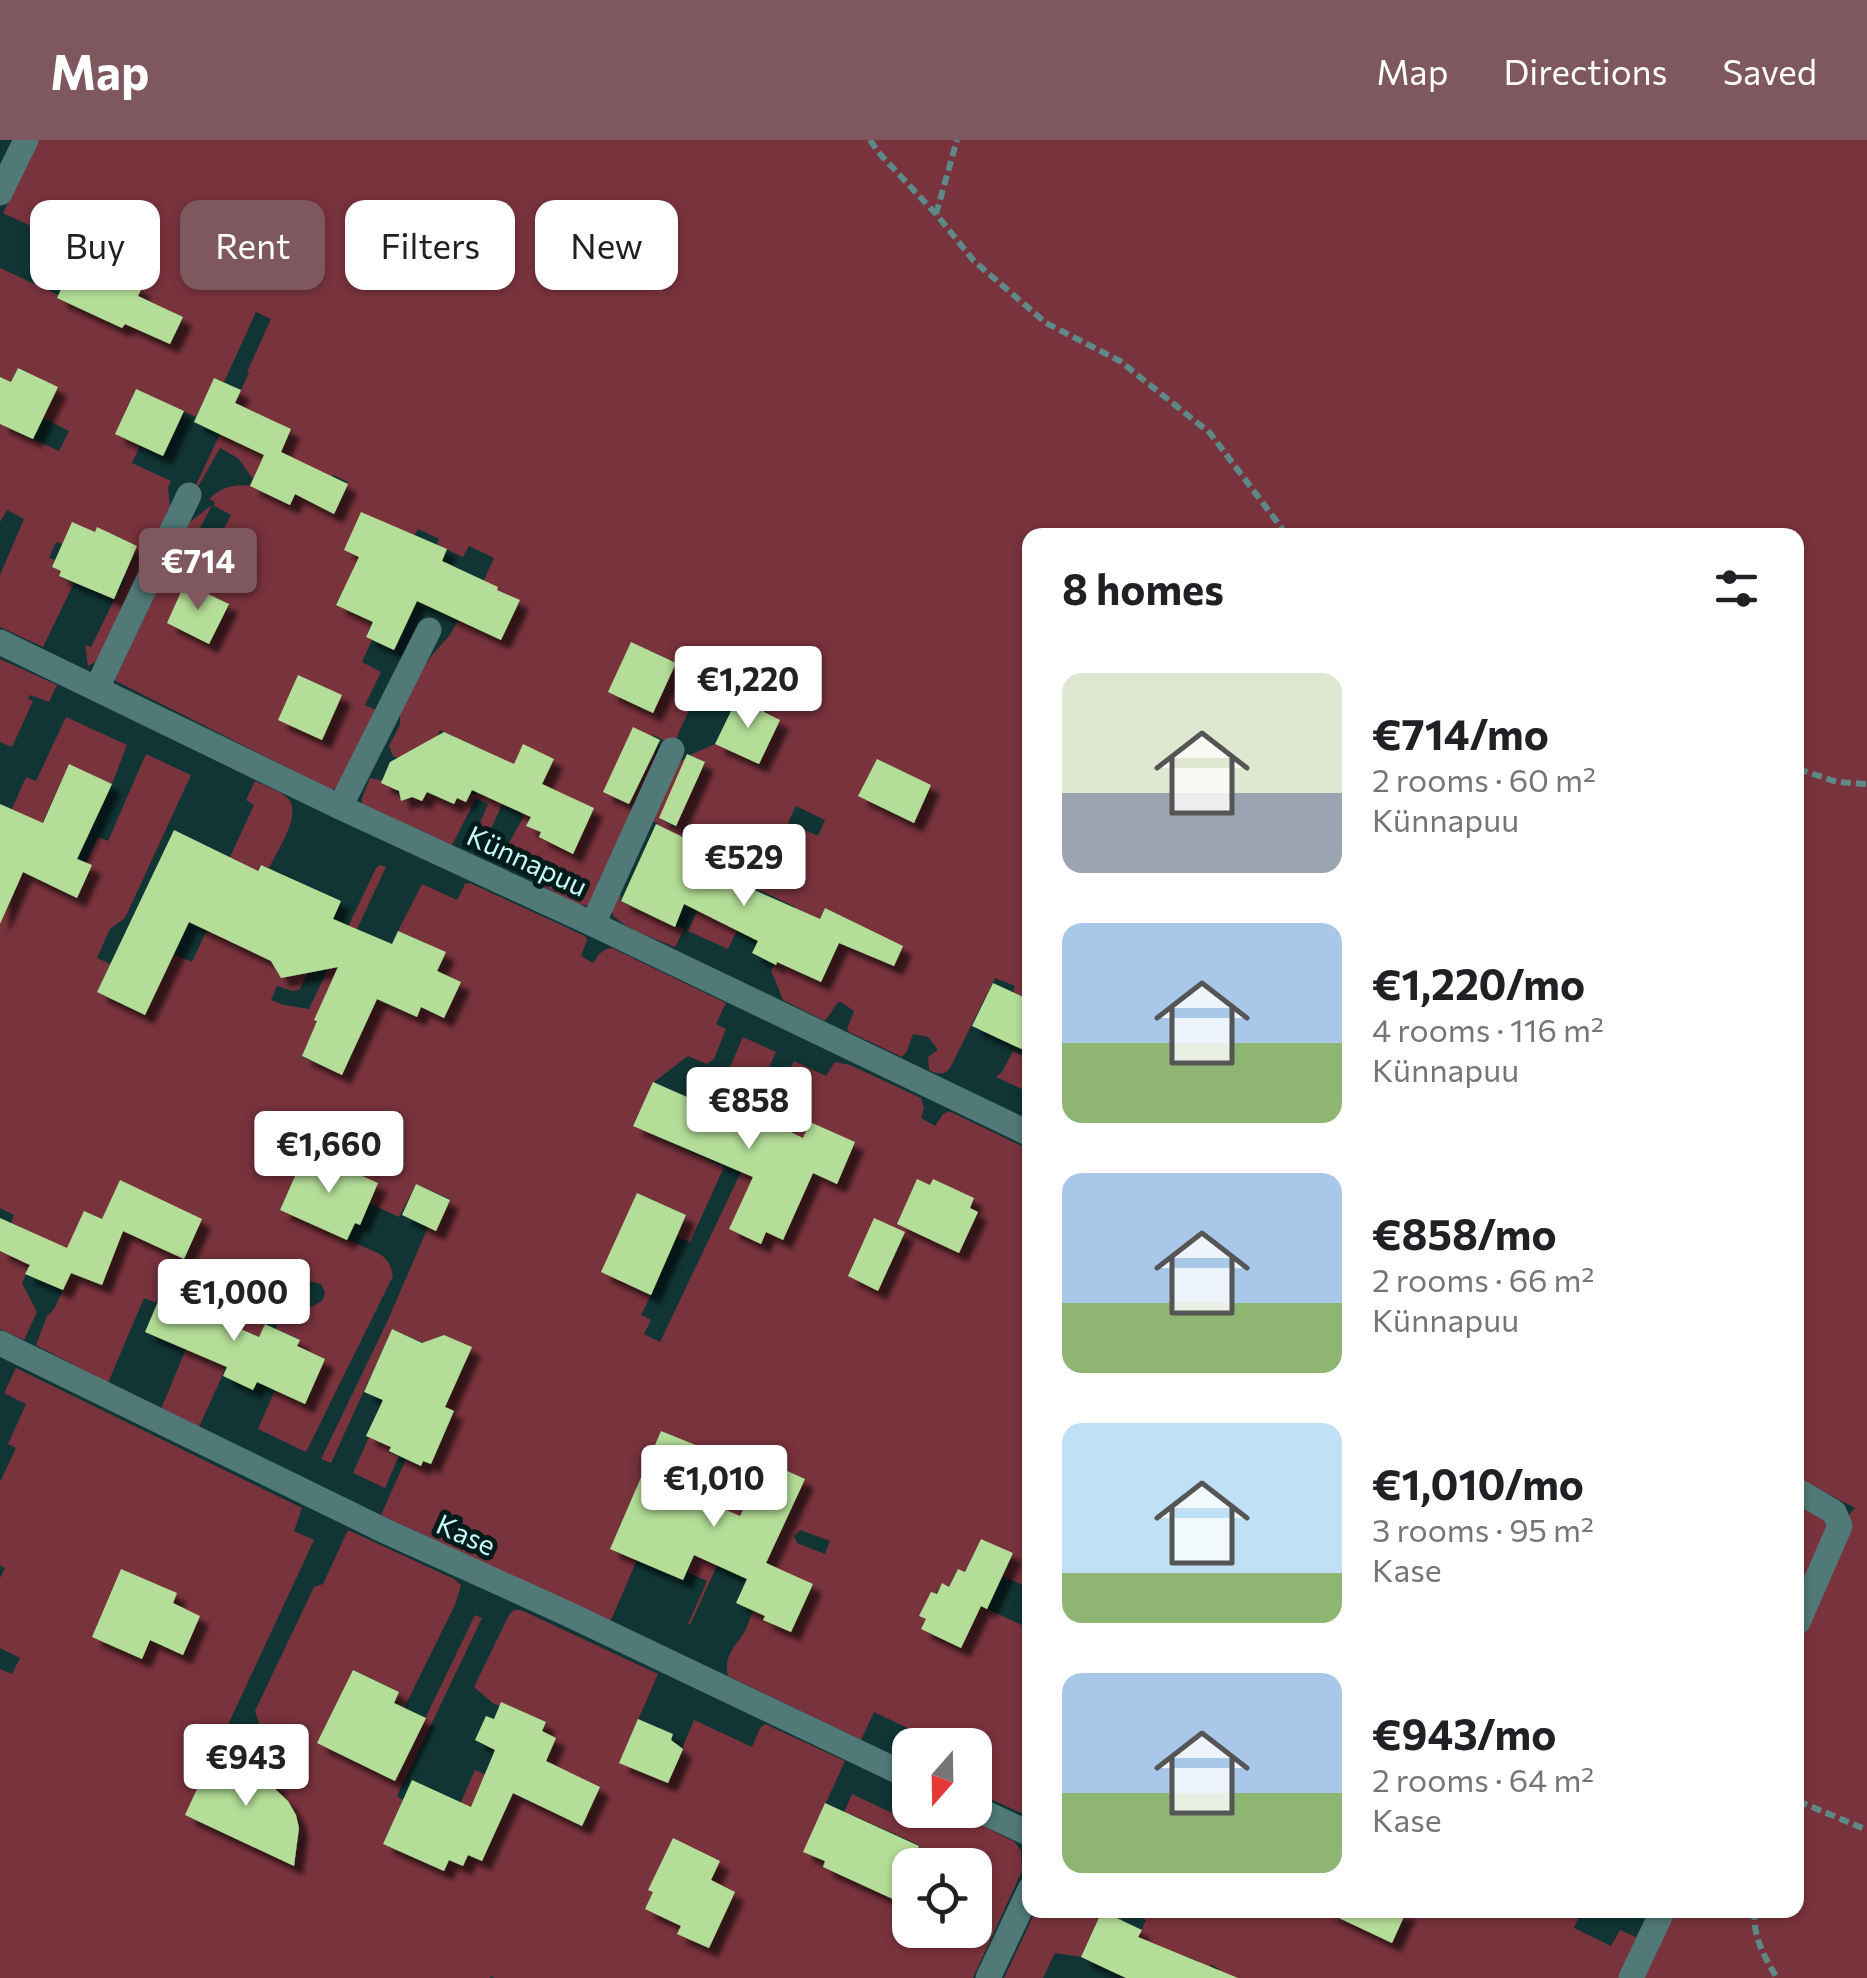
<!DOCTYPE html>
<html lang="en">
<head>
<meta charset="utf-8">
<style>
  :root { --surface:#fff; --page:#f2f2f2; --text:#202124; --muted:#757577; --accent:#7f575e }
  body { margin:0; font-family:Commissioner,sans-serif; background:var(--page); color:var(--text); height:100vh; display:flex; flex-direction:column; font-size:38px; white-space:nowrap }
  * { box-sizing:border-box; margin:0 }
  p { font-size:32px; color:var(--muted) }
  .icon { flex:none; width:55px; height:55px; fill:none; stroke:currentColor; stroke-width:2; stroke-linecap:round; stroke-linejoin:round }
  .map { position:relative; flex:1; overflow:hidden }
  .drawer { position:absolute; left:1022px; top:388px; width:782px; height:1390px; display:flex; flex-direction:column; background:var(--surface); border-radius:20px; box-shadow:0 2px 8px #0004 }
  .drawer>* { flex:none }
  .hud { position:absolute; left:30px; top:60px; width:842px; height:90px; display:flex; gap:20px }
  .needle { width:65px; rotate:200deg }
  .controls { position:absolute; left:892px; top:1588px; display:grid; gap:20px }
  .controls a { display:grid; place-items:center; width:100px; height:100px; border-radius:20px; background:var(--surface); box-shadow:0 2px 8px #0004; font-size:50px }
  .price { position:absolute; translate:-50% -85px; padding:0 22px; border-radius:10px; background:#fff; color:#222; font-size:32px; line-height:65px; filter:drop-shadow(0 2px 5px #0008) }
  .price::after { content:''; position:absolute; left:50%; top:60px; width:30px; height:22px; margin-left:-15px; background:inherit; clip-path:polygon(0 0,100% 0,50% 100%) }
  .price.on { background:var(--accent); color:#fff }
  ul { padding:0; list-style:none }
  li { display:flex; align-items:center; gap:30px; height:250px; padding:0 40px }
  li span { display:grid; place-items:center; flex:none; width:280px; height:200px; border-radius:20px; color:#555 }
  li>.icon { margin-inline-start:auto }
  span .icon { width:120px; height:120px; fill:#fffc; stroke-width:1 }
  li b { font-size:42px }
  h2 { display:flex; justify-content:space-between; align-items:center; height:120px; padding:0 40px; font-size:42px }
  .pill { padding:0 35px; border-radius:20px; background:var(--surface); box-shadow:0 2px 8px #0004; font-size:35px; line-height:90px }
  .pill.on { background:var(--accent); color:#fff }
  header { display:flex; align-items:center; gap:60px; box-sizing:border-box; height:140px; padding:0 50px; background:var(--accent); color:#fff }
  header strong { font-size:48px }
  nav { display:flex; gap:55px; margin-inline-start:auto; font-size:35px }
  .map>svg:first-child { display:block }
  .green { fill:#79333d; fill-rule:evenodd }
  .building { fill:#b4de97; filter:url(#shadow) }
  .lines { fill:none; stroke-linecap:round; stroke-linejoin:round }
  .path { stroke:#5e8988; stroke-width:6; stroke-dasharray:10 5; stroke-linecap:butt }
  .minor { stroke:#507978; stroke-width:25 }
  .labels { text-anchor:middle; stroke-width:10; stroke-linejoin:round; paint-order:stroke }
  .street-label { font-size:28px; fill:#c6f9f7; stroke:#031b1a }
</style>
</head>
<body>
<header>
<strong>Map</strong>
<nav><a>Map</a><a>Directions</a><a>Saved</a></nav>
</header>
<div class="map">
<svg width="1867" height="1838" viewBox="0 0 1867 1838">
  <defs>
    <filter id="shadow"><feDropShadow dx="9" dy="9" stdDeviation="2.5" flood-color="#0009"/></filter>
  </defs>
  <rect width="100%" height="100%" fill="#103534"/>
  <g class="green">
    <path d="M 38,0 L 1867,0 L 1867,1838 L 1631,1838 L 1663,1770 L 1798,1770 L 1798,1482 L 1840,1386 L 1855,1368 L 1798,1338 L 1798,395 L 1030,395 L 1030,860 L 1013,852 L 1015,846 L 995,838 L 950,928 C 944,936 937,934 929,930 L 928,917 L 938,910 L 928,897 L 913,894 L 907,911 L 902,917 L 849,892 L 847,889 L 854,871 L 841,862 L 838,862 L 826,880 L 823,880 L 783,860 L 771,830 L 780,817 L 807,830 L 805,835 L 821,842 L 843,796 L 854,782 L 825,768 L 818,782 L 794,771 L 795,767 L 757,749 L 728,809 L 688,791 L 719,726 L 699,716 L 703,707 L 681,696 L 675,706 L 643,716 L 658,684 L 648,678 L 680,622 L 690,615 L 715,604 L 760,570 C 760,560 751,556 743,562 L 704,538 L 673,605 L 653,595 L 656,619 L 588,766 L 576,763 L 532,741 L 541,722 L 508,705 L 524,676 L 520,672 L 532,648 L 523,605 L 497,660 L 502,664 L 488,696 L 477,690 L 488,664 L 476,658 L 452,705 L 362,664 L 362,658 L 370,638 C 386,640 397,646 402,661 L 412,657 L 422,661 L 427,652 L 454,664 L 457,658 L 466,662 L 470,653 L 475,655 L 482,649 L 489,613 L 440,590 L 422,630 L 393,616 L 389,606 L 400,585 L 400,574 L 416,538 L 432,515 L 450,495 L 458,480 L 501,500 L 520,461 L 482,444 L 494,418 L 469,406 L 463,417 L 437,405 L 439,399 L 418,389 L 414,396 L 361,373 L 395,433 L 345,446 L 336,464 L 369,481 L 384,479 L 372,483 L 366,496 L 372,500 L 362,522 L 381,532 L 365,565 L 376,570 L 338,647 L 332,650 L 116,541 L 115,539 L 190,382 L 212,365 L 198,392 L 217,402 L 231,375 L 214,366 L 215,362 L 209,359 C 220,348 234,343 249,346 L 253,339 L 238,318 L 220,308 L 195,352 L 193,351 L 249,233 L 247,232 L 271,179 L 256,172 L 224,242 L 214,239 L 196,277 L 135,250 L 116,294 L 140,306 L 132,323 L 171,341 L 168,348 L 170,367 L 97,521 L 88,526 L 85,505 L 91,507 L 125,438 L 108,430 L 98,387 L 95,392 L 72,383 L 62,404 L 56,402 L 49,418 L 55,420 L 52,427 L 61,431 L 59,436 L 74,443 L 43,507 L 0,487 L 0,435 L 24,379 L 7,370 L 0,382 L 0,284 L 59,311 L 69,291 L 43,278 L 57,248 L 18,228 L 11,242 L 0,237 L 0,128 L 58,155 L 57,158 L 122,188 L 141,149 L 103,130 L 120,94 L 74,73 L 63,97 L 56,94 L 54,97 L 3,73 ZM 333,335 L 348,342 L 334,373 L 319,365 ZM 690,615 L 705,623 L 675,686 L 660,679 ZM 796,666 L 825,680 L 818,696 L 788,683 Z"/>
    <path d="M 0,519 L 57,545 L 49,562 L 30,555 L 28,559 L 33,561 L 12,607 L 0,602 Z"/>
    <path d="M 66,577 L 127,605 L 112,644 L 69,625 L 35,699 L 3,723 L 76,757 L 86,723 L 98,697 L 108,701 L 146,614 L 191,635 L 125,778 L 110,789 L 97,818 L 110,824 L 97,852 L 144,875 L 174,814 L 192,822 L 210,783 L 208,765 L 254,665 L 246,660 L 255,641 C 265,646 283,651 290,661 C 300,678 276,713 269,728 L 260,725 L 226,799 L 275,822 L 283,836 L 295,835 L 299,829 L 308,833 L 299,850 L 293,851 L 277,846 L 271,860 L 284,865 L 309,869 L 376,728 L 380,725 L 386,727 L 315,879 L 317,881 L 302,917 L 343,934 L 377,859 L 416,877 L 421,867 L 443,877 L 460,842 L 437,831 L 445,812 L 398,791 L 422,744 L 457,760 L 465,744 L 470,743 L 585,796 L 587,800 L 581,816 L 593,823 C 599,815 601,809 612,808 L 726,863 L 716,884 L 726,889 L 714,919 L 707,924 L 688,916 L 654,942 L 633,985 L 724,1027 L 690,1102 L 677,1097 L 686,1075 L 637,1053 L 651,1155 L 641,1175 L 651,1180 L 644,1194 L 660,1202 L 794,921 L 826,936 L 835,922 L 850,925 L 921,958 L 924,969 L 921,978 L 935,986 L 943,974 L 949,971 L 1030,1010 L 1030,1448 L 1002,1436 L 1013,1413 L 981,1399 L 965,1432 L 958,1429 L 949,1447 L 942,1444 L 920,1476 L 926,1479 L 921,1489 L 960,1508 L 981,1466 L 1030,1489 L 1030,1677 L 975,1652 L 975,1605 L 915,1605 L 920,1594 L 874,1572 L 861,1600 L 728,1536 C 724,1517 732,1510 742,1496 C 747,1489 750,1478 753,1471 L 765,1475 L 764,1480 L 791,1492 L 813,1445 L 757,1419 L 786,1380 L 804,1340 L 764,1322 L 690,1485 L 688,1484 L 707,1441 L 687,1432 L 704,1391 L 710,1364 L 684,1352 L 702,1308 L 661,1291 L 610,1409 L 637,1420 L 611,1480 L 606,1480 L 381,1375 L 406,1319 L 420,1326 L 423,1321 L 431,1324 L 454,1272 L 445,1267 L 465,1223 L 458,1201 L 443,1195 L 434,1199 L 430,1206 L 392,1189 L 331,1323 L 321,1319 L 388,1180 L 428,1087 L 450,1059 L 416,1044 L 399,1077 L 369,1063 L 376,1048 L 362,1042 L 364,1037 L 306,1011 L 280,1070 L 380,1114 C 388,1120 391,1125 393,1136 L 306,1312 L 258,1289 L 275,1250 L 305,1264 L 297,1206 L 299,1199 L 276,1189 L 277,1185 L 267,1181 L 259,1197 L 243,1190 L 199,1287 L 161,1269 L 186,1209 L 194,1212 L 217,1160 L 181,1144 L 164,1148 L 157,1163 L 144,1158 L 108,1243 L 36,1205 L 47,1176 L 54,1169 L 79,1116 L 37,1108 L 22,1143 L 37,1172 L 24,1200 L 0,1189 L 0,1111 L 12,1116 L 24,1089 L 11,1083 L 14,1075 L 0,1068 L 0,686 L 4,687 L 26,637 L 36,641 ZM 309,1141 L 321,1144 L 325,1152 L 323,1160 L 312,1167 L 302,1161 C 298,1152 301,1145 309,1141 ZM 800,1390 L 830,1401 L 825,1414 L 797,1403 L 794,1396 Z"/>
    <path d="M 614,753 L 621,756 L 620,761 L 684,789 L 675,807 C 661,801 613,785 611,770 C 610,764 613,759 614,753 Z"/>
    <path d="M 743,897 L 776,912 L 759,949 L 727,934 Z"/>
    <path d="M 1013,911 L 1030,919 L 1030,953 L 996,937 L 1002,932 Z"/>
    <path d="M 16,1228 L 302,1368 L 294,1391 L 314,1400 L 186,1675 L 299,1688 C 296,1670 288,1661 274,1651 L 278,1643 L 272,1640 L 290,1601 L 260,1586 L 255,1571 L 314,1447 L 323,1444 L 348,1390 L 454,1439 L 461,1445 L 455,1465 L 404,1568 L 394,1563 L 399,1552 L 353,1530 L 395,1641 L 475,1475 L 482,1478 L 397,1656 L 403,1660 L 383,1704 L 444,1731 L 449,1720 L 463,1726 L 468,1715 L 481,1721 L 495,1690 L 461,1662 L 475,1630 L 517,1648 L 556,1598 L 542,1591 L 546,1582 L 494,1564 L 474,1547 L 509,1475 L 514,1470 L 521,1470 L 658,1534 L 624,1612 L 654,1637 L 668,1643 L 694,1580 L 752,1607 L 760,1588 L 765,1584 L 845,1621 L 804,1711 L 827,1719 L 823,1727 L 910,1726 L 910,1790 L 975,1790 L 975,1725 L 910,1725 L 919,1705 L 850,1674 L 838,1687 L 852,1654 L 894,1674 L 905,1648 L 910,1650 L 910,1670 L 953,1670 L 1015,1702 L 1021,1711 L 1022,1731 L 973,1838 L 495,1838 L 491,1836 L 490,1838 L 0,1838 L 0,1529 L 12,1534 L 20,1518 L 0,1508 L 0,1438 L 5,1428 L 0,1425 L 0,1342 L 16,1308 L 8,1304 L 26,1264 L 4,1253 Z"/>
    <path d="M 369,1297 L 391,1307 L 389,1312 L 399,1316 L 385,1348 L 353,1333 Z"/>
    <path d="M 1798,1362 C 1809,1368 1826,1374 1827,1389 L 1798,1462 Z"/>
    <path d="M 1036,1770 L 1330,1770 L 1391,1802 L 1407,1770 L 1571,1772 L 1582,1770 L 1574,1788 L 1611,1806 L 1620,1790 L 1638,1798 L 1619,1838 L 1215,1838 L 1219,1829 L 1211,1824 L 1204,1838 L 1193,1837 L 1198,1821 L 1183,1815 L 1176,1831 L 1132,1810 L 1146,1780 L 1127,1770 L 1121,1780 L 1102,1771 L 1081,1817 L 1055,1813 L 1043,1838 L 1004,1838 Z"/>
  </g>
  <g class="building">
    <path d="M 102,72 L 111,90 L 120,94 L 103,130 L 142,148 L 138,156 L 183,177 L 170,204 L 125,184 L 122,188 L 57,158 L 68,134 L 47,124 L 60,96 L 63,97 L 72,77 Z"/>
    <path d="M 18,228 L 58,247 L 33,299 L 0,284 L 0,237 L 11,242 Z"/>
    <path d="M 214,238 L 241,250 L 235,263 L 291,289 L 281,312 L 348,344 L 334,374 L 295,354 L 290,365 L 250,346 L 264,315 L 194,282 Z"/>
    <path d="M 136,249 L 184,271 L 163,316 L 115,294 Z"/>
    <path d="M 361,372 L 447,409 L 442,421 L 498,447 L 497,450 L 520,460 L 501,500 L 417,461 L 394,510 L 366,497 L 373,482 L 336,465 L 359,417 L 344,410 Z"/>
    <path d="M 72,382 L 95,392 L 97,387 L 137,406 L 114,459 L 59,436 L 61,431 L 52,427 Z"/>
    <path d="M 185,443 L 229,464 L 209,504 L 167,483 Z"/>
    <path d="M 631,502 L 676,523 L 653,573 L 608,552 Z"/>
    <path d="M 298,535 L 342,555 L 322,600 L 278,580 Z"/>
    <path d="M 754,557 L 764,572 L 780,580 L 759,624 L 715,604 L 734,565 Z"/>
    <path d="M 633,587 L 660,600 L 629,664 L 603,652 Z"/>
    <path d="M 444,592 L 514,624 L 523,604 L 554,619 L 542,644 L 594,668 L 573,714 L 539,697 L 541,692 L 526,686 L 531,677 L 472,650 L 466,662 L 457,658 L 454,664 L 427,652 L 422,661 L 412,657 L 401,661 L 399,651 L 381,643 L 390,622 Z"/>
    <path d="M 687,614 L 705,622 L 676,686 L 659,678 Z"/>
    <path d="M 877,619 L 931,645 L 914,683 L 858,656 Z"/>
    <path d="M 69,624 L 112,644 L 77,719 L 92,725 L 77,758 L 23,732 L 0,784 L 0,664 L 43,683 Z"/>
    <path d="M 656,684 L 703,707 L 699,716 L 720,726 L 716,733 L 820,779 L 825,768 L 903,806 L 894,826 L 839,803 L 821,842 L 777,822 L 776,825 L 752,813 L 758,801 L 684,764 L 675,787 L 621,761 Z"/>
    <path d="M 174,690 L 258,731 L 261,725 L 341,761 L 333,779 L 392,804 L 398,791 L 446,812 L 437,831 L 461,842 L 444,878 L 421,867 L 417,877 L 377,859 L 342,935 L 302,916 L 317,881 L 314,880 L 338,827 L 281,838 L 271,821 L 189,782 L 145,875 L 97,852 Z"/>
    <path d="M 993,843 L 1030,860 L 1030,913 L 972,886 Z"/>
    <path d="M 653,942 L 710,967 L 721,944 L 759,962 L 754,974 L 803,998 L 810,982 L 855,1002 L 837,1044 L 813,1033 L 783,1100 L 766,1092 L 761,1104 L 729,1089 L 753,1037 L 633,986 Z"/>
    <path d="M 306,1011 L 378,1043 L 360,1085 L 355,1083 L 347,1100 L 280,1070 Z"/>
    <path d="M 917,1039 L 930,1045 L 933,1039 L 974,1058 L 970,1068 L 978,1072 L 959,1113 L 897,1084 Z"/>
    <path d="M 120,1040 L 202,1079 L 184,1119 L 123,1091 L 102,1145 L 71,1133 L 63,1150 L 25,1134 L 30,1125 L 0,1111 L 0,1078 L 67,1108 L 84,1071 L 102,1079 Z"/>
    <path d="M 416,1044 L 450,1060 L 436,1091 L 402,1075 Z"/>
    <path d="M 637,1053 L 686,1075 L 651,1155 L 601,1132 Z"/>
    <path d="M 874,1078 L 905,1092 L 878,1151 L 848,1136 Z"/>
    <path d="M 168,1138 L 217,1160 L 210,1175 L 259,1197 L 265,1184 L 300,1200 L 297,1206 L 325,1219 L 305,1264 L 257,1242 L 253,1250 L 223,1236 L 227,1227 L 145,1192 Z"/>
    <path d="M 392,1189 L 422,1203 L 444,1195 L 472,1207 L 445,1267 L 454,1271 L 431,1324 L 423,1321 L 421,1326 L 389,1311 L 391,1307 L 366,1296 L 383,1260 L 364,1252 Z"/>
    <path d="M 661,1291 L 703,1308 L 684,1352 L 740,1376 L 765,1321 L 805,1339 L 766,1423 L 813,1444 L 791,1492 L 763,1480 L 765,1476 L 736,1463 L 747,1439 L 694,1415 L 683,1440 L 610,1409 Z"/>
    <path d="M 981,1399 L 1013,1413 L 987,1469 L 981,1466 L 961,1508 L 921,1489 L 926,1479 L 919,1476 L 931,1452 L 937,1454 L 942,1443 L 949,1447 L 958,1429 L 965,1432 Z"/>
    <path d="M 121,1429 L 177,1453 L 173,1463 L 200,1476 L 183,1515 L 150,1500 L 142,1519 L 92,1497 Z"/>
    <path d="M 353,1530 L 399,1552 L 394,1563 L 426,1578 L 395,1641 L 317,1603 Z"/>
    <path d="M 501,1562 L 546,1582 L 542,1591 L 556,1598 L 546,1621 L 600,1647 L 582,1686 L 513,1653 L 482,1721 L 468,1715 L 463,1726 L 449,1720 L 444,1731 L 383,1704 L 412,1640 L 471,1667 L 495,1610 L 475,1600 L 486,1576 L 494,1579 Z"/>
    <path d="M 638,1579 L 673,1594 L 671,1600 L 683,1609 L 668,1643 L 619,1623 Z"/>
    <path d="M 214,1612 L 278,1643 L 275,1649 L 288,1661 L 296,1675 L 299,1688 L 294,1726 L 185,1675 Z"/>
    <path d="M 825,1663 L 919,1706 L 895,1760 L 823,1727 L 825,1721 L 803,1712 Z"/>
    <path d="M 673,1698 L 720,1721 L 711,1740 L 735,1752 L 709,1808 L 677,1794 L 681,1786 L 645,1769 L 653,1752 L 648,1750 Z"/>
    <path d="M 1322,1770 L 1407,1770 L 1392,1803 Z"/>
    <path d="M 1102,1771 L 1142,1790 L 1138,1797 L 1238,1838 L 1126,1838 L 1081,1817 Z"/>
  </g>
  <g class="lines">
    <g class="path">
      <path d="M 870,0 L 880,14 L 936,74 L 974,121 L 1046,183 L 1120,221 L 1210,293 L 1287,395"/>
      <path d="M 936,74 L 957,0"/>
      <path d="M 1798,629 L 1837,642 L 1867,644"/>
      <path d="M 1798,1661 L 1867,1690"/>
      <path d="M 1755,1770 C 1752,1796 1764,1816 1777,1838"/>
    </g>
    <g class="minor">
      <path d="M 0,53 L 26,0"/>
      <path d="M 0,502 L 340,667 L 593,784 L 1030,994"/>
      <path d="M 97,548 L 189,355"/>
      <path d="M 340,667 L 429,490"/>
      <path d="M 593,784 L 672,610"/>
      <path d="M 0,1203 L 383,1390 L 566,1473 L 910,1637"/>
      <path d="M 1798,1351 L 1834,1372 L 1840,1386 L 1798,1482"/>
      <path d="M 975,1668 L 1030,1694"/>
      <path d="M 988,1838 L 1030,1749"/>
      <path d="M 1631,1838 L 1663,1770"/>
    </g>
  </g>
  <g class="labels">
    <g class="street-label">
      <text transform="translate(527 721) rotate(25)" y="10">Künnapuu</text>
      <text transform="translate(466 1395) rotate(24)" y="10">Kase</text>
    </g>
  </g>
</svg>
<div class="controls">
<a><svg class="needle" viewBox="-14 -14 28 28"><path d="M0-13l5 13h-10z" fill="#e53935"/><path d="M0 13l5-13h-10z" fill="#757577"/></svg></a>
<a><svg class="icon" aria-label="locate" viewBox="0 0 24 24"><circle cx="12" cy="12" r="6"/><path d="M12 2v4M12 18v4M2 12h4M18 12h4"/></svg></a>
</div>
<b class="price on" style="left:198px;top:473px">€714</b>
<b class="price" style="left:748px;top:591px">€1,220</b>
<b class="price" style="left:744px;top:769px">€529</b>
<b class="price" style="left:749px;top:1012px">€858</b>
<b class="price" style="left:329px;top:1056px">€1,660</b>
<b class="price" style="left:234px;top:1204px">€1,000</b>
<b class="price" style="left:714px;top:1390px">€1,010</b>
<b class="price" style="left:246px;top:1669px">€943</b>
<div class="hud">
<a class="pill">Buy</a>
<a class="pill on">Rent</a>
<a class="pill">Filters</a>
<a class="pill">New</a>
</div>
<section class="drawer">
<h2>8 homes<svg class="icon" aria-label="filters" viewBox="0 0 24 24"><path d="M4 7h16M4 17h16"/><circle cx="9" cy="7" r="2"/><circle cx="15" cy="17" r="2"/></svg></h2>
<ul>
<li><span style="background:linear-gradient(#dfe7d0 60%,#9aa5b1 0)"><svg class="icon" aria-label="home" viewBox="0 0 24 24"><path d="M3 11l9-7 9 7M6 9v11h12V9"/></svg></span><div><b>€714/mo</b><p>2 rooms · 60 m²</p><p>Künnapuu</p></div></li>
<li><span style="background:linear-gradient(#a9c7e8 60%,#8fb573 0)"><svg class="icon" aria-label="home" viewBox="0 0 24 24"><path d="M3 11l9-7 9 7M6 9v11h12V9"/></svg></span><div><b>€1,220/mo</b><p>4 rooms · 116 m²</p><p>Künnapuu</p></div></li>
<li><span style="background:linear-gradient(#a9c7e8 65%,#8fb573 0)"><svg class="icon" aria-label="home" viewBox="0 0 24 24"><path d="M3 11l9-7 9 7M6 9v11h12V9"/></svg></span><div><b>€858/mo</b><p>2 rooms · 66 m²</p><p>Künnapuu</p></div></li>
<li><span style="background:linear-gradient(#bfe0f5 75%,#8fb573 0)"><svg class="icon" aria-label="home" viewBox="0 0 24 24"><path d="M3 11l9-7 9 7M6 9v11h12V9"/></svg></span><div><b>€1,010/mo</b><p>3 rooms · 95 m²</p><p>Kase</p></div></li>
<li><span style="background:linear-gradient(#a9c7e8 60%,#8fb573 0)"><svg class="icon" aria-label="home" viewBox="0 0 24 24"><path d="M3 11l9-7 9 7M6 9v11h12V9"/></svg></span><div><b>€943/mo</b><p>2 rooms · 64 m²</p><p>Kase</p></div></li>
</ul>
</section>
</div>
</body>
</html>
